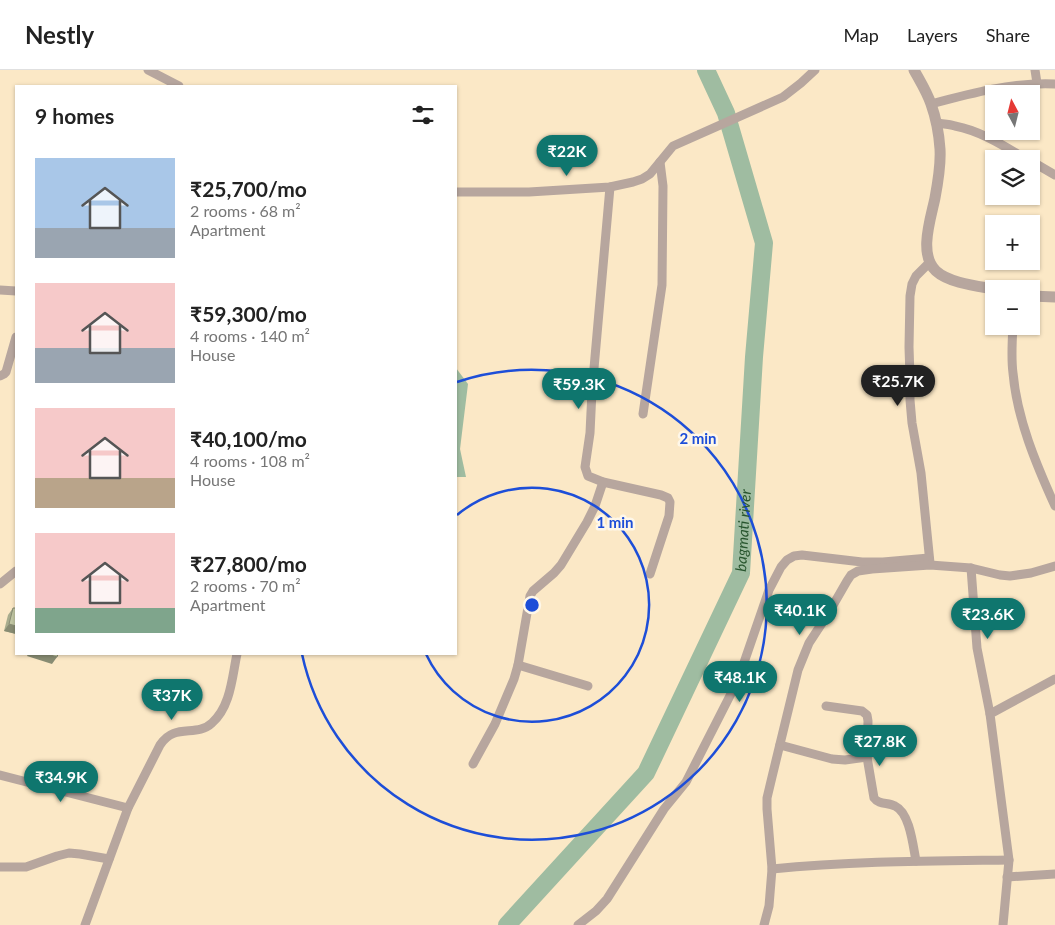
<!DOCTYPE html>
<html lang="en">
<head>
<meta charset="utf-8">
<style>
  :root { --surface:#fff; --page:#f6f6f6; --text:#222; --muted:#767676; --line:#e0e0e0; --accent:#0f766e }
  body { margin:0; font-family:Lato,sans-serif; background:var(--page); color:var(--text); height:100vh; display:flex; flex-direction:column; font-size:19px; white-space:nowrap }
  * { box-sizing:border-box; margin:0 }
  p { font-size:16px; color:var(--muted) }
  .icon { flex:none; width:28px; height:28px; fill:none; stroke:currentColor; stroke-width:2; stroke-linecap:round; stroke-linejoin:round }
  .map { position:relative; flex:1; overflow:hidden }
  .drawer { position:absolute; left:15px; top:15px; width:442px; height:570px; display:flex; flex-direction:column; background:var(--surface); border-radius:0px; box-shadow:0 1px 4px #0004 }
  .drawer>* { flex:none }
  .needle { width:32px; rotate:353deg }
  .tools { position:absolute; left:985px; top:15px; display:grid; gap:10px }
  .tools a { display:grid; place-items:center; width:55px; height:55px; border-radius:0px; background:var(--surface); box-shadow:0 1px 4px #0004; font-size:25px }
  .price { position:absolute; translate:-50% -42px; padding:0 11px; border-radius:18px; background:var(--accent); color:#fff; font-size:16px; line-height:32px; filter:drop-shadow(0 1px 2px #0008) }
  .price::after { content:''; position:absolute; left:50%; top:30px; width:15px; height:11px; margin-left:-8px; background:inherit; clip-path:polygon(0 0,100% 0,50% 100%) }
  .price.current { background:#222; color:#fff }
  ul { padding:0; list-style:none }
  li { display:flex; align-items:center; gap:15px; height:125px; padding:0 20px }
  li span { display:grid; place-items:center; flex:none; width:140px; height:100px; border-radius:0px; color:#555 }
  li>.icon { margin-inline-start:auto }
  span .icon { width:60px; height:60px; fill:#fffc; stroke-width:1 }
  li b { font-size:21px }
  h2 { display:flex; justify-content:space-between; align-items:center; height:60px; padding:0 20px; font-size:21px }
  header { display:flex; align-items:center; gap:30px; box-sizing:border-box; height:70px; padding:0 25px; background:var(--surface); border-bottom:1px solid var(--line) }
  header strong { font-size:24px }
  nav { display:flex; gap:28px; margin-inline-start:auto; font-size:18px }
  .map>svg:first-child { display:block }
  .water { fill:#9fbca1 }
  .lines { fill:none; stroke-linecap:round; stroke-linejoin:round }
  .river { stroke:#9fbca1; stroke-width:18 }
  .minor { stroke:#b7a69e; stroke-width:9 }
  .tertiary { stroke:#b7a69e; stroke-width:11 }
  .wall { fill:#a8ac8d }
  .shaded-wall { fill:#888c73 }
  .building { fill:#c3c8a4; stroke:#888c73 }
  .ring { fill:none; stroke:#1d4ed8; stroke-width:2.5 }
  .labels { text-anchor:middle; stroke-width:5; stroke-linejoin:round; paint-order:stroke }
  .water-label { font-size:15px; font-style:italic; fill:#28552e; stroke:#fef7e9 }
  .centre { fill:#1d4ed8; stroke:#fef7e9; stroke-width:2.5 }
  .ring-label { font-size:15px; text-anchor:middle; font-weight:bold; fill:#1d4ed8; stroke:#fef7e9; stroke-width:5; stroke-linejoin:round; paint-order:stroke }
</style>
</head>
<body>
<header>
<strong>Nestly</strong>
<nav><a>Map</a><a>Layers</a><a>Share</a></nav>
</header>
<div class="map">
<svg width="1055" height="855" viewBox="0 0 1055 855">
  <rect width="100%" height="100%" fill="#fbe8c6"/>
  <path class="water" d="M 456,298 L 468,314 L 460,379 L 466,407 L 456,407 Z"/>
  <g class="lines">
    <path class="river" id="s1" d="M 507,855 L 646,703 L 741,503 L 754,287 L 764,173 L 726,43 L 706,0"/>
    <g class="minor">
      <path d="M 148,0 L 179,16"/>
      <path d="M 1035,0 L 1037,13"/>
      <path d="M 931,34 C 972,23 1013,12 1055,14"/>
      <path d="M 936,53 C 942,54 949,54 955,56 C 981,61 1004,76 1026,89"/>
      <path d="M 1031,91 L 1055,105"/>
      <path d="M 610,117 L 592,321 L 590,363 L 585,397 L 588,406 L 603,412 L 661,425 L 668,428 L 670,432 L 669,446 L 650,504"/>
      <path d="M 456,122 L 529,122 L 610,117 L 633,112 L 642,109 L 650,104 L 673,76 L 783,27 L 801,13 L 815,0"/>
      <path d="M 0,220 L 16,221"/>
      <path d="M 1013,256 C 1012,272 1011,288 1013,303 C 1017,349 1036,394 1055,436"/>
      <path d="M 0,306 L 4,304 L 6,302 L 16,267"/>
      <path d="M 643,344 L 662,215 L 663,116 L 660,92"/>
      <path d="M 930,493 L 921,403 L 912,353 L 910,330 L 910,307 L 909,277 L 910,226 L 912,214 L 916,206 L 930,192"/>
      <path d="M 971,498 L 977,578 L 990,644"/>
      <path d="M 0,514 L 16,501"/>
      <path d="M 518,595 L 588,616"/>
      <path d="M 826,636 L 862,641 L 867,645 L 868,651 L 867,687 L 874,728 C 879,735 888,732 895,736 C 910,743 913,776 916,791"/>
      <path d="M 780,675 L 832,689 L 845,690 L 867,687"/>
      <path d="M 473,694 L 495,654 L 514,609 L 518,595 L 530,526 L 533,521 L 554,503 L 561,495 L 587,452 L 595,436 L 603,412"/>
      <path d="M 0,705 L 128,738"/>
      <path d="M 0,797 L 26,797 L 57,786 L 69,783 L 80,784 L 109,789"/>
      <path d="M 772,799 C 851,791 930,791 1009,790"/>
      <path d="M 1007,807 L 1055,804"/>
      <path d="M 85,855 L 128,738 L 160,675 C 175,652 196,668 212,653 C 231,636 232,607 237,584"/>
      <path d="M 578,855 L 596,841 L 607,829 L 664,739 L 686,712 L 738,610 L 769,520 L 781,497 L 787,490 L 794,486 L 802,485 L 862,492 L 883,492 L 929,488"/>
      <path d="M 764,855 L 769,836 L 772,799 L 767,739 L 767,728 L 772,707 L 798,600 L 809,573 L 828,544 L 847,511 L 851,505 L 858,501 L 872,499 L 930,495 L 971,498 L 1000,505 L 1010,506 L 1031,503 L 1055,496"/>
      <path d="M 1003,855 L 1009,790 L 990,644 L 1055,609"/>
    </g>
    <g class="tertiary">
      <path d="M 914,0 C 920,11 927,22 931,34 C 936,48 939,64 940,79 C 941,95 938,112 935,128 C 931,148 918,184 936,201 C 949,213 977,216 994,219"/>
      <path d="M 1031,226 L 1055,227"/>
    </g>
  </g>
  <path class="wall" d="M 13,538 L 16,538 L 16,564 L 4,561 L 8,545 Z"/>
  <g class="shaded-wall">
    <path d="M 9,554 L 16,556 L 16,564 L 4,561 Z"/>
    <path d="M 28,584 L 47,584 L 57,587 L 52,594 L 27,586 Z"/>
  </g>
  <g class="building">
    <path d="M 13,538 L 16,538 L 16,556 L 9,554 Z"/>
    <path d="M 47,584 L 58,584 L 57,587 Z"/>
  </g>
  <g class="ring">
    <path d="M457 445A117 117 0 1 1 426 584"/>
    <path d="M457 312A235 235 0 1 1 302 584"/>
  </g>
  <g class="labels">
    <g class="water-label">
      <text dy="5" stroke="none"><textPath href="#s1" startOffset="470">bagmati river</textPath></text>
    </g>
  </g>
  <circle cx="532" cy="535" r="8" class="centre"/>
  <g class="ring-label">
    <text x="698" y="374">2 min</text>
    <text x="615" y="458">1 min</text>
  </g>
</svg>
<div class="tools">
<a><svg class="needle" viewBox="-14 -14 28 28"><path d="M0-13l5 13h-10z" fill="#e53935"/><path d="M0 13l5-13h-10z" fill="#767676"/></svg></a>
<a><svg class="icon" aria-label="layers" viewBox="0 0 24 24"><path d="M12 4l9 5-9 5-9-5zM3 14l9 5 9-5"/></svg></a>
<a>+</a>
<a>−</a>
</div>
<b class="price" style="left:567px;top:107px">₹22K</b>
<b class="price current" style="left:898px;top:337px">₹25.7K</b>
<b class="price" style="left:579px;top:340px">₹59.3K</b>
<b class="price" style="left:800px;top:566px">₹40.1K</b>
<b class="price" style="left:988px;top:570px">₹23.6K</b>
<b class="price" style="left:740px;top:633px">₹48.1K</b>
<b class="price" style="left:172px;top:651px">₹37K</b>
<b class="price" style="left:880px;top:697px">₹27.8K</b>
<b class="price" style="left:61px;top:733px">₹34.9K</b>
<section class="drawer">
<h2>9 homes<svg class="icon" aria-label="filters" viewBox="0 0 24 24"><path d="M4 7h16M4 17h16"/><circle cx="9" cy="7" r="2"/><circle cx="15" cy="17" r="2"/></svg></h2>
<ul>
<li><span style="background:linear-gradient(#a9c7e8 70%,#9aa5b1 0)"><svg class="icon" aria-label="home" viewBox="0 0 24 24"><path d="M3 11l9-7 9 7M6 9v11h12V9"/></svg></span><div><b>₹25,700/mo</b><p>2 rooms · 68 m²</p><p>Apartment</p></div></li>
<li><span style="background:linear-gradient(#f6c9c9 65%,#9aa5b1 0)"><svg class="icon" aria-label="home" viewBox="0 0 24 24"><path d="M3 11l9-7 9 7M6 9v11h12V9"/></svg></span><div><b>₹59,300/mo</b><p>4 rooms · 140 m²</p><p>House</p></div></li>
<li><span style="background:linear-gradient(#f6c9c9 70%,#b9a48a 0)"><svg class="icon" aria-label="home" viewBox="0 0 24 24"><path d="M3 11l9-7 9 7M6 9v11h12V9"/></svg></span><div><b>₹40,100/mo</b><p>4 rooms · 108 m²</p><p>House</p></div></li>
<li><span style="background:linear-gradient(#f6c9c9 75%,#7fa58c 0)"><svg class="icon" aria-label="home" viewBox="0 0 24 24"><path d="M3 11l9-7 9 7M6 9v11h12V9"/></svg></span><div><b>₹27,800/mo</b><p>2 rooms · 70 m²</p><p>Apartment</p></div></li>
</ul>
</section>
</div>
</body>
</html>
